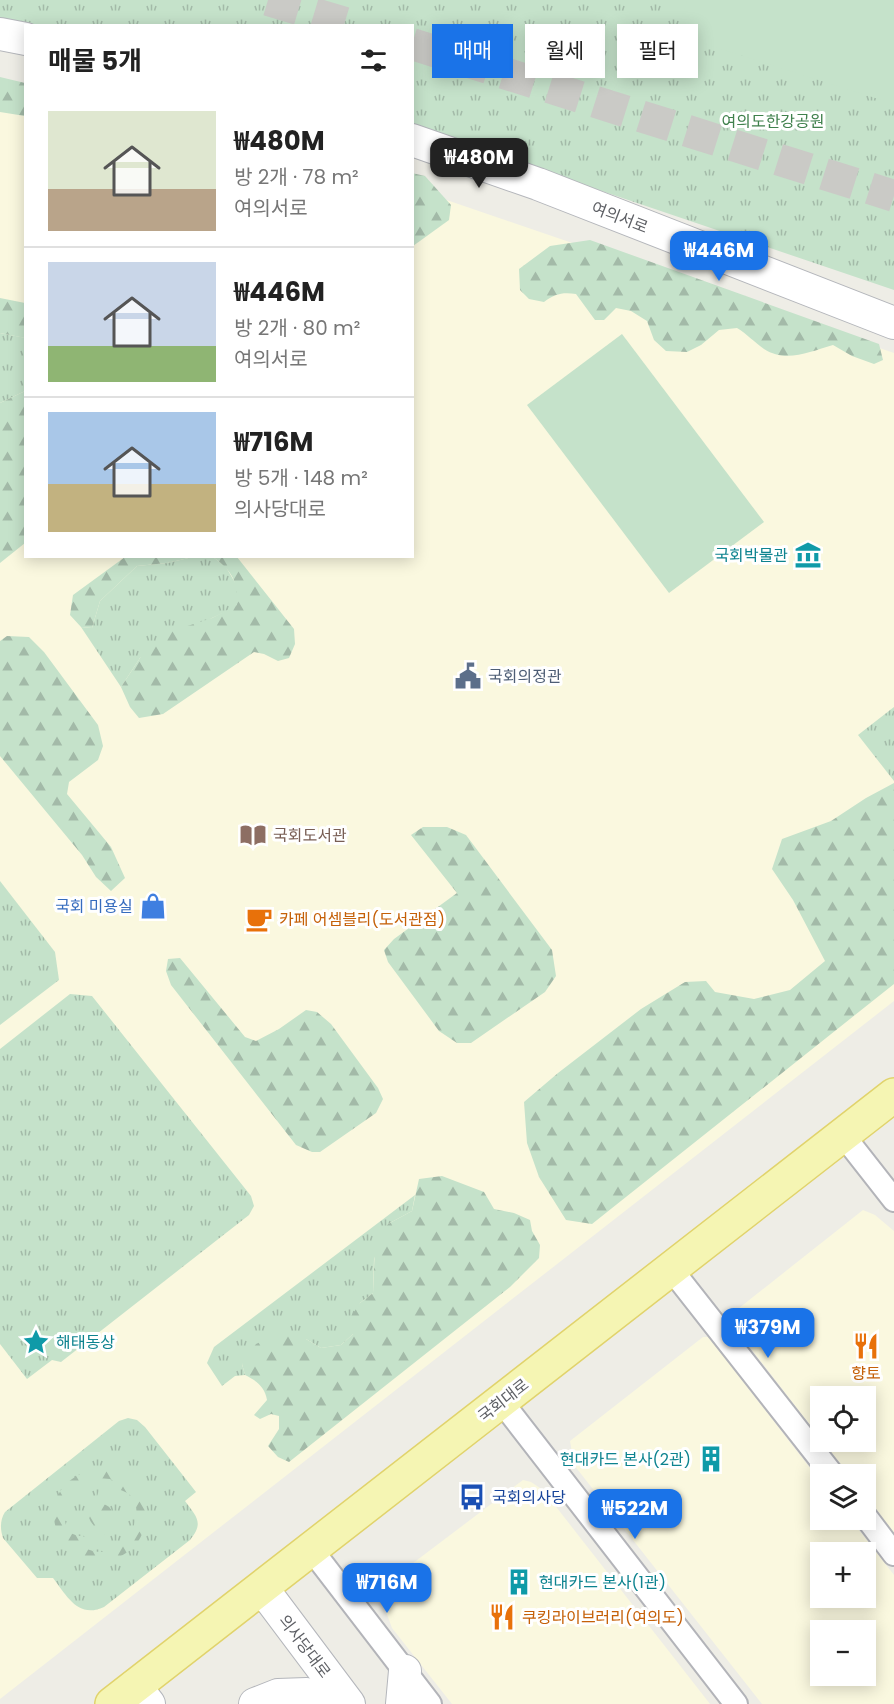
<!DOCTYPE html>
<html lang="ko">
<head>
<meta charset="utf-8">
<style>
  :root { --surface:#fff; --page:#f2f2f2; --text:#222; --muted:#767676; --line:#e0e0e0; --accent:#1a73e8 }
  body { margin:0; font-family:Poppins,"Noto Sans KR",sans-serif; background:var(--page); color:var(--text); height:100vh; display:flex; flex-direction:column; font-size:22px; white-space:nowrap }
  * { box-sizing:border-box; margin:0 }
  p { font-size:20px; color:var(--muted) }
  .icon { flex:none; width:33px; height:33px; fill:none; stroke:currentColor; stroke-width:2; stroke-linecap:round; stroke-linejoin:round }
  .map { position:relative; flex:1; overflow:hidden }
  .side { position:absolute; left:24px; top:24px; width:390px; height:534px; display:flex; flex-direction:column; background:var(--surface); border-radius:0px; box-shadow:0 3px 15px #0003 }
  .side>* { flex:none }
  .guide { position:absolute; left:432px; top:24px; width:372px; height:54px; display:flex; gap:12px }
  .tools { position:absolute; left:810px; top:1386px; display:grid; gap:12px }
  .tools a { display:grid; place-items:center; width:66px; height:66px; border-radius:0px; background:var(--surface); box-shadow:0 3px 15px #0003; font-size:30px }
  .price { position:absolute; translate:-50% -51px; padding:0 14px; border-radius:12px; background:var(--accent); color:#fff; font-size:20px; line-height:39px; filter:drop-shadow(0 2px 3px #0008) }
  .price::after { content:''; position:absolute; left:50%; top:36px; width:18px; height:14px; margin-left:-9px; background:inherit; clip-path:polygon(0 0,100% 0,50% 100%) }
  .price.on { background:#222; color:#fff }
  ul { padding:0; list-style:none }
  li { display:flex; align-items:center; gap:18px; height:150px; padding:0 24px }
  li+li { border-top:2px solid var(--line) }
  li span { display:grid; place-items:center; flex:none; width:168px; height:120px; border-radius:0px; color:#555 }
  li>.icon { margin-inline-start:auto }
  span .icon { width:72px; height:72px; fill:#fffc; stroke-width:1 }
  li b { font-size:26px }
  h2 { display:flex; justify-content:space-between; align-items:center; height:72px; padding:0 24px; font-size:26px }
  .pill { padding:0 21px; border-radius:0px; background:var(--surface); box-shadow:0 3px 15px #0003; font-size:21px; line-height:54px }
  .pill.on { background:var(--accent); color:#fff }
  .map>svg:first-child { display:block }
  .commercial { fill:#faf8df; fill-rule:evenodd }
  .grass { fill:url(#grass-tufts) }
  .forest { fill:url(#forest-firs); fill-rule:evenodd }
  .pitch { fill:#c5e2ca }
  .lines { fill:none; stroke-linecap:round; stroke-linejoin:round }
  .secondary-tunnel { stroke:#cacac6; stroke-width:32; stroke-dasharray:32 16; stroke-linecap:butt }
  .street-casing { stroke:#b3b4b9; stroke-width:26 }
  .secondary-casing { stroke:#b4b6bb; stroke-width:34 }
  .primary-casing { stroke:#e1d36c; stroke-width:36 }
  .street { stroke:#fff; stroke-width:22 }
  .secondary { stroke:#fff; stroke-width:32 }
  .primary { stroke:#f5f5b3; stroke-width:33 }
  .labels { text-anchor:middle; stroke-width:6; stroke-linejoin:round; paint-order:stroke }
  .park-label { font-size:16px; fill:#40814d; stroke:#fff }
  .street-label { font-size:16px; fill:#5d5f64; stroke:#fff }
  .culture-label { font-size:16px; fill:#0d838f; stroke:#fff; text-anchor:end }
  .service-label { font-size:16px; fill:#4e5e75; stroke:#fff; text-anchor:start }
  .education-label { font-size:16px; fill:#785e54; stroke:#fff; text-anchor:start }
  .shop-label { font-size:16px; fill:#366cbe; stroke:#fff; text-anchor:end }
  .food-label { font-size:16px; fill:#c56008; stroke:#fff; text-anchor:start }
  .transit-label { font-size:16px; fill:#164399; stroke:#fff; text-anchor:start }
</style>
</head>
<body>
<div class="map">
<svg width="894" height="1704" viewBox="0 0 894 1704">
  <defs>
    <pattern id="grass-tufts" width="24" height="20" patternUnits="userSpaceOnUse" patternTransform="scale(1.5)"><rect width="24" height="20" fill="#c5e2ca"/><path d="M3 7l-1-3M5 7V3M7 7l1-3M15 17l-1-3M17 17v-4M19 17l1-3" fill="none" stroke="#a3baa8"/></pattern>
    <pattern id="forest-firs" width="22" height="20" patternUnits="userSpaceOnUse" patternTransform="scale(1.5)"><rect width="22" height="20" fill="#c5e2ca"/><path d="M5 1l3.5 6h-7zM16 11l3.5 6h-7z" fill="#a3baa8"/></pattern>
  </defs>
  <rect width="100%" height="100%" fill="#eeede6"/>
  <g class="commercial">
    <path d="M 0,88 L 25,93 L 26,556 L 412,556 L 413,186 L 432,195 L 894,353 L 894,1001 L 0,1699 Z"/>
    <path d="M 863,1210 L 875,1215 L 894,1231 L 894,1533 L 866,1496 L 866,1474 L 849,1474 L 823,1442 L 866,1442 L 866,1396 L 820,1396 L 820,1438 L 729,1320 L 729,1316 Z"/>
    <path d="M 703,1337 L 708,1337 L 717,1348 L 820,1481 L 820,1520 L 851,1520 L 894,1575 L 894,1704 L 762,1704 L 574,1465 L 570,1441 ZM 820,1552 L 866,1552 L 866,1598 L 820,1598 ZM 820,1630 L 866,1630 L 866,1676 L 820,1676 Z"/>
    <path d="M 523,1480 L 531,1482 L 543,1490 L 710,1704 L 452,1704 L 392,1628 L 385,1609 L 383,1600 L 384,1585 Z"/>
  </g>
  <g class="grass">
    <path d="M 0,0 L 894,0 L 894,290 L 413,127 L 412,26 L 26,26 L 0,24 Z"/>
    <path d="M 0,333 L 26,338 L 25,391 L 0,403 Z"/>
    <path d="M 193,557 L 213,557 L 226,567 L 237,586 L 238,606 L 212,618 L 140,658 L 121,687 L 81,627 L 92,628 L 100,601 L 137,566 L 167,563 Z"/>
    <path d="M 894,707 L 894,781 L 858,735 Z"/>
    <path d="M 0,881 L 55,952 L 59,980 L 0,1025 Z"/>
    <path d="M 70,994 L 92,996 L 251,1196 L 254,1206 L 249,1215 L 61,1362 L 52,1360 L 27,1379 L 0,1344 L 0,1049 Z"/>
    <path d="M 415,1195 L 412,1211 L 388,1224 L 374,1259 L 373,1293 L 360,1303 L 353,1334 L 341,1345 L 321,1348 L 306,1339 L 242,1364 L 245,1375 L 235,1376 L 222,1386 L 207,1363 L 214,1347 Z"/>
    <path d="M 128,1418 L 137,1420 L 145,1427 L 196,1492 L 185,1501 C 197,1517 204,1523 190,1540 L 104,1607 C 78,1619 67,1596 53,1578 L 37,1578 L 3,1538 C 0,1529 0,1520 5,1512 L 119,1421 Z"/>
  </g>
  <g class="forest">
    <path d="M 0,77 L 25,83 L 25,116 L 0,112 Z"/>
    <path d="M 412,173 L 425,176 L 451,205 L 449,220 L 413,246 Z"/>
    <path d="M 590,240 L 879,344 L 883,360 L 874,364 L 852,356 L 833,345 C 809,352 786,363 764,349 C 754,342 747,334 737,328 L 719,330 L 701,345 L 687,352 L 666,351 L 654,340 L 647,321 L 631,311 L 616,308 L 604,320 L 595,320 L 576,294 C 562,292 555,294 544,302 L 529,299 L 520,290 L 519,269 L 550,246 Z"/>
    <path d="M 0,298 L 25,303 L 25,338 L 0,333 Z"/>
    <path d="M 25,391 L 25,543 L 0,563 L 0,403 Z"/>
    <path d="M 125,557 L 193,557 L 167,563 L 137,566 L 100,601 L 92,628 L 81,627 L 70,615 L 73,595 Z"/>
    <path d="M 213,557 L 237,557 L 294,629 L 295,644 L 289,658 L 278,661 L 264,654 L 254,652 L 163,714 L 139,718 L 130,707 L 121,687 L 140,658 L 169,632 L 212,618 L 237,605 C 237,580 233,572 213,557 Z"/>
    <path d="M 7,636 L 29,637 L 44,652 L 98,725 L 103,746 L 98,760 L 69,782 L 67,794 L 111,847 L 125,878 L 111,891 L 96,877 L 82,855 L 0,756 L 0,641 Z"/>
    <path d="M 894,783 L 894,984 L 592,1224 L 566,1220 L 539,1177 L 527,1143 L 524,1102 L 558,1073 L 641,1009 L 685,982 L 706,981 L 715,992 L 754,999 L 790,990 L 825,961 L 793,900 L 772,869 L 782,839 L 831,821 L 866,798 Z"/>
    <path d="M 423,827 L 447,827 L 466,835 L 552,950 L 556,976 L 545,992 L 471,1043 L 457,1043 L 439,1031 L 388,962 L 384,950 L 394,939 L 457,893 L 411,835 Z"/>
    <path d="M 180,958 L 245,1037 L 256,1041 L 279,1029 L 306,1010 L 317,1012 L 331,1024 L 378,1088 L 383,1099 L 376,1113 L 320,1152 L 312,1152 L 296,1145 L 171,985 L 166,971 L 168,959 Z"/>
    <path d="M 442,1176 L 484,1192 L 494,1209 L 514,1213 L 530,1220 L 532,1231 L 540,1245 L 539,1258 L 510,1287 L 289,1462 L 278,1457 L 268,1446 L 279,1429 L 279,1416 L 271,1414 L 260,1419 L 254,1415 L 267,1400 C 265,1387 257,1381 245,1375 L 242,1364 L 256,1344 L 278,1334 L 306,1339 L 321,1348 L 341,1345 L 353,1334 L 350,1318 L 360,1303 L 373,1293 L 375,1244 L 388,1224 L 412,1211 L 419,1179 Z"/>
    <path d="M 103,1468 C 140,1476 161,1508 137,1543 C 132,1550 124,1555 116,1558 C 53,1580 21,1478 103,1468 ZM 98,1478 L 110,1479 L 118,1484 C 105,1483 95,1488 97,1504 C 85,1511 87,1523 99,1528 L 98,1531 C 88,1539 79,1537 68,1532 C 58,1504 70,1485 98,1478 ZM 113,1489 C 164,1491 123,1581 76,1542 L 94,1541 L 100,1538 L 104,1535 L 106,1527 L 112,1520 C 114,1512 111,1506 103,1504 C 102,1495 105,1491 113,1489 Z"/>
  </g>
  <g class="pitch">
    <path d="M 687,0 L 894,0 L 894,104 L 677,35 Z"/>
    <path d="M 622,334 L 764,522 L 669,593 L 527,405 Z"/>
  </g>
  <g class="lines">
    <g class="secondary-tunnel">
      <path d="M 268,0 L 355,26"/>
      <path d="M 412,44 L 894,196"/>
    </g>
    <g class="street-casing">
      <g id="street">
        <path d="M 843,1135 L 894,1200"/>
        <path d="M 671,1269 L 832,1474"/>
        <path d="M 501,1401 L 736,1704"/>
        <path d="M 866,1517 L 894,1554"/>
        <path d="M 311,1549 L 430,1704"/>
      </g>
    </g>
    <g class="secondary-casing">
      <g id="secondary">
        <path d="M 0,34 L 26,39"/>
        <path d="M 412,140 L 538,184 L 894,323"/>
        <path d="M 262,1588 L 349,1704"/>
        <path d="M 135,1686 L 149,1704"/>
        <path d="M 255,1704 L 278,1695 L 307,1694 L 328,1704"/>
        <path d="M 402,1704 L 405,1671"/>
      </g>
    </g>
    <g class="primary-casing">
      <path id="primary" d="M 112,1704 L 894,1095"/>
    </g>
    <use href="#street" class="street"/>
    <use href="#secondary" class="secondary"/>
    <use href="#primary" class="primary"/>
  </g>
  <defs>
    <g id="museum-bare" transform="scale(2.07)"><path d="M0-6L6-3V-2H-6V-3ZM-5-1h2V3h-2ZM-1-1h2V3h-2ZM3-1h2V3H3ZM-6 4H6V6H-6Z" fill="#0f9aa8" stroke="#fff" stroke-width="2.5" paint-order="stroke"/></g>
    <g id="civic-bare" transform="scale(2.07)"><path d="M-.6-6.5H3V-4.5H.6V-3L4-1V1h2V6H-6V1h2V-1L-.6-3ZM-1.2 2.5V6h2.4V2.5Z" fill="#5c6f8a" stroke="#fff" stroke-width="2.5" paint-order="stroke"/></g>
    <g id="library-bare" transform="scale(2.07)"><path d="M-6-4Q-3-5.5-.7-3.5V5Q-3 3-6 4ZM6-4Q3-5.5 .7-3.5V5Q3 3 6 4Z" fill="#8d6e63" stroke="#fff" stroke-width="2.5" paint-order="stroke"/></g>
    <g id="shop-bare" transform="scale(2.07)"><path d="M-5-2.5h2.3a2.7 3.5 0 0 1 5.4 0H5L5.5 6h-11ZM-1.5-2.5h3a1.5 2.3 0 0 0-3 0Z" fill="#3f7fe0" stroke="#fff" stroke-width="2.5" paint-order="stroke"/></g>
    <g id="cafe-bare" transform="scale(2.07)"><path d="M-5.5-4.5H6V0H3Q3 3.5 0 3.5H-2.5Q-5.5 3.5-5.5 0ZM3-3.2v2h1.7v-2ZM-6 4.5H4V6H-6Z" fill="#e8710a" stroke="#fff" stroke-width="2.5" paint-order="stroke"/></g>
    <g id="sight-bare" transform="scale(2.07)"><path d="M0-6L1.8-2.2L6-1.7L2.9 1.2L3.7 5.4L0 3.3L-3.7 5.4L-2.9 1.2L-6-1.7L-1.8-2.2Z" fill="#0f9aa8" stroke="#fff" stroke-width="2.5" paint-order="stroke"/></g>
    <g id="restaurant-bare" transform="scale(2.07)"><path d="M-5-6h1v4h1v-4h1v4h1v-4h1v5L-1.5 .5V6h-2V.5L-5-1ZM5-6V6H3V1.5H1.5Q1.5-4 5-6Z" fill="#e8710a" stroke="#fff" stroke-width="2.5" paint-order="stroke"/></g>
    <g id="building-bare" transform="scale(2.07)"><path d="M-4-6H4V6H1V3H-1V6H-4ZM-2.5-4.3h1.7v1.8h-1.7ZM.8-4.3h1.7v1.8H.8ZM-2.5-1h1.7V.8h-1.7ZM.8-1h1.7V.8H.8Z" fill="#0f9aa8" stroke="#fff" stroke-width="2.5" paint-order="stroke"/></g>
    <g id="bus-bare" transform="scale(2.07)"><path d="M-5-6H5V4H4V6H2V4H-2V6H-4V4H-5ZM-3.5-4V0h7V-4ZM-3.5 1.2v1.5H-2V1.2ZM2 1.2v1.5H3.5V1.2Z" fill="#1a4fb4" stroke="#fff" stroke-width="2.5" paint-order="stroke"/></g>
  </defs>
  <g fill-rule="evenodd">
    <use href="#museum-bare" x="808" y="555"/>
    <use href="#civic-bare" x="468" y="676"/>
    <use href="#library-bare" x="253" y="835"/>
    <use href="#shop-bare" x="153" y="906"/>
    <use href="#cafe-bare" x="259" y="919"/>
    <use href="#sight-bare" x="36" y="1342"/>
    <use href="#restaurant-bare" x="866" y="1346"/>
    <use href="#building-bare" x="711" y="1459"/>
    <use href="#bus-bare" x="472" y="1497"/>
    <use href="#building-bare" x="519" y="1582"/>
    <use href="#restaurant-bare" x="502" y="1617"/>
  </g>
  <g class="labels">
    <g class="park-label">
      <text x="773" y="127">여의도한강공원</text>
    </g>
    <g class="street-label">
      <text transform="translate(620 217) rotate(21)" y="6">여의서로</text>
      <text transform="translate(503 1400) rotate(-38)" y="6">국회대로</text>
      <text transform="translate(305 1646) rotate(53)" y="6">의사당대로</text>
    </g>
    <g class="culture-label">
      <text x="788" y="561">국회박물관</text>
      <text x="56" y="1348" text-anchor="start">해태동상</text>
      <text x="691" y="1465">현대카드 본사(2관)</text>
      <text x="539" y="1588" text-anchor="start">현대카드 본사(1관)</text>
    </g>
    <g class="service-label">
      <text x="488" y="682">국회의정관</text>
    </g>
    <g class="education-label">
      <text x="273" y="841">국회도서관</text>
    </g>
    <g class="shop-label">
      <text x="133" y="912">국회 미용실</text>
    </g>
    <g class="food-label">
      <text x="279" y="925">카페 어셈블리(도서관점)</text>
      <text x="866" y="1379" text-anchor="middle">향토</text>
      <text x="522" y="1623">쿠킹라이브러리(여의도)</text>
    </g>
    <g class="transit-label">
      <text x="492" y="1503">국회의사당</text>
    </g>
  </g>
</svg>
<div class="tools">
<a><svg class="icon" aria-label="locate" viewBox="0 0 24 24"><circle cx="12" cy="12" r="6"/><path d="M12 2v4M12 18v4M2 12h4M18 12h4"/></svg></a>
<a><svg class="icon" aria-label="layers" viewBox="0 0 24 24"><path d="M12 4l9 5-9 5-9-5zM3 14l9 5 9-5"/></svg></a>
<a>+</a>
<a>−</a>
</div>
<b class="price on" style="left:479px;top:189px">₩480M</b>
<b class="price" style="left:719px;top:282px">₩446M</b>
<b class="price" style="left:768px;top:1359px">₩379M</b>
<b class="price" style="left:635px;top:1540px">₩522M</b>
<b class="price" style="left:387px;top:1614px">₩716M</b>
<div class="guide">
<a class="pill on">매매</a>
<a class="pill">월세</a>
<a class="pill">필터</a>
</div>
<section class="side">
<h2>매물 5개<svg class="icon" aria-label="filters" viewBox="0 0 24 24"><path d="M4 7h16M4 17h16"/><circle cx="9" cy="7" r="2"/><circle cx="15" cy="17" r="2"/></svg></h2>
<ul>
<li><span style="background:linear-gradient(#dfe7d0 65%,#b9a48a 0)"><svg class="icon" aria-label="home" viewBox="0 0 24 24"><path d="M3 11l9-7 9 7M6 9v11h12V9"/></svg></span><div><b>₩480M</b><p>방 2개 · 78 m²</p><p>여의서로</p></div></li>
<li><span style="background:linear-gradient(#c9d6e8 70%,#8fb573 0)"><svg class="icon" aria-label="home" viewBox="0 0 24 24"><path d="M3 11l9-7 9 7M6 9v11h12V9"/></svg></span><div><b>₩446M</b><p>방 2개 · 80 m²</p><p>여의서로</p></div></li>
<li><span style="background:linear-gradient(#a9c7e8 60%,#c2b280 0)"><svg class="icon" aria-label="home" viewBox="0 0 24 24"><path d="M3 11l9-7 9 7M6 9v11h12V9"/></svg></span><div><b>₩716M</b><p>방 5개 · 148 m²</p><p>의사당대로</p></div></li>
</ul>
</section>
</div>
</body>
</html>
